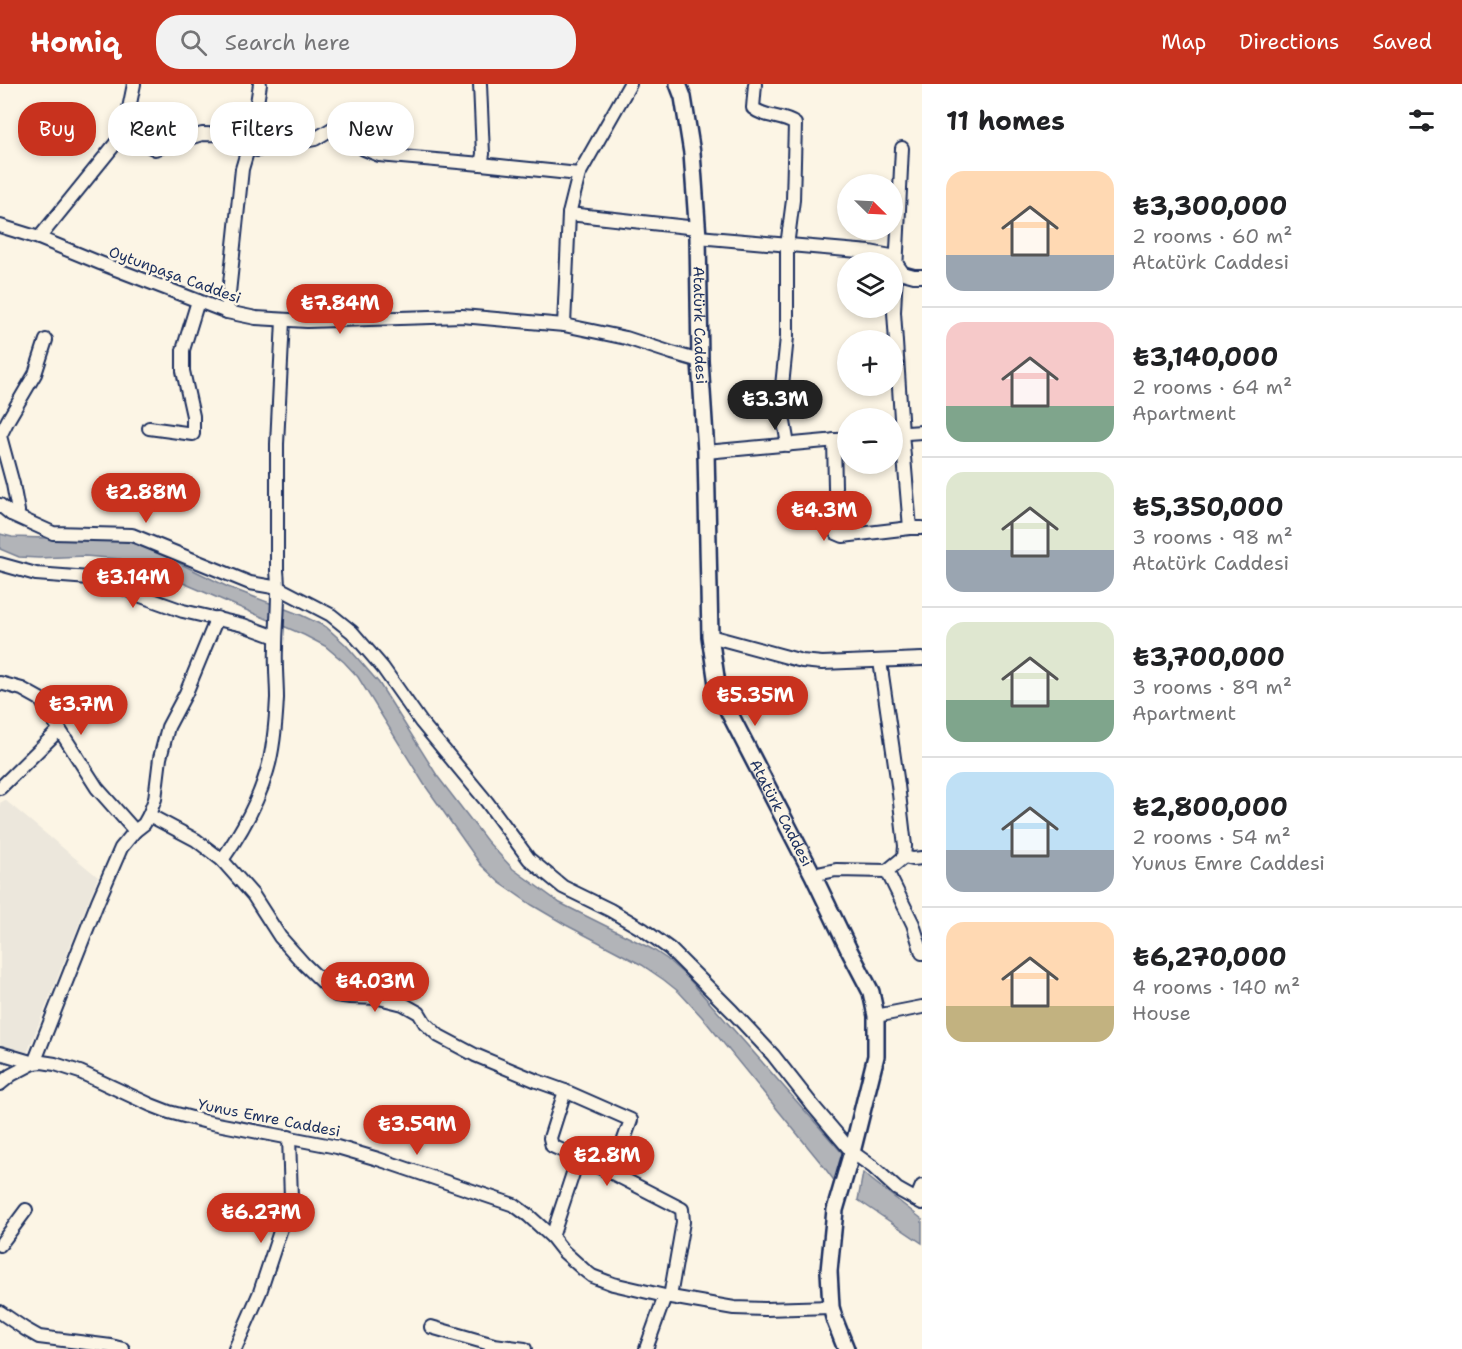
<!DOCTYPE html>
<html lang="en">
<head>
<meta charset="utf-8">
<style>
  :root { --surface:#fff; --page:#f2f2f2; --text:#202124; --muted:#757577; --line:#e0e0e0; --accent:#c8321e }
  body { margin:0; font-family:"Shantell Sans",sans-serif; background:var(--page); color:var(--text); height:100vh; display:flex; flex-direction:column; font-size:22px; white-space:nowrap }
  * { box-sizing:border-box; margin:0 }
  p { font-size:20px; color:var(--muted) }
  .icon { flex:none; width:33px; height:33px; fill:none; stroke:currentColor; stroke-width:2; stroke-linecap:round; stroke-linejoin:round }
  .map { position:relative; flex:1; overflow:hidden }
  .drawer { display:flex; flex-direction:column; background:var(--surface); width:540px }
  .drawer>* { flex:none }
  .banner { position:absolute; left:18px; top:18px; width:570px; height:54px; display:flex; gap:12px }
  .needle { width:39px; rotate:114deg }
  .tools { position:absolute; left:837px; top:90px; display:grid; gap:12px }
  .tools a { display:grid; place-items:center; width:66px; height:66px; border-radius:50%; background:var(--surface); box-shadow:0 3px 9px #0003; font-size:30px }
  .price { position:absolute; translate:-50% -51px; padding:0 14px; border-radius:21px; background:var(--accent); color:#fff; font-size:20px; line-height:39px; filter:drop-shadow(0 2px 3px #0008) }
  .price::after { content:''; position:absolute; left:50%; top:36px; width:18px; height:14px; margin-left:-9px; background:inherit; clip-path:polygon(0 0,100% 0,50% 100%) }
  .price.selected { background:#222; color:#fff }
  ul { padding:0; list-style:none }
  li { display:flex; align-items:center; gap:18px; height:150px; padding:0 24px }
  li+li { border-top:2px solid var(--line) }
  li span { display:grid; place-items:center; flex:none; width:168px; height:120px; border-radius:18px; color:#555 }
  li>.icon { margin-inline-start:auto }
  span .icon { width:72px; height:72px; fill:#fffc; stroke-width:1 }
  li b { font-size:26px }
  h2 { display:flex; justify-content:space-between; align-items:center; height:72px; padding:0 24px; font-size:26px }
  .tag { padding:0 21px; border-radius:24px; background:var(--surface); box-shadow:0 3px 9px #0003; font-size:21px; line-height:54px }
  .tag.selected { background:var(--accent); color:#fff }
  header { display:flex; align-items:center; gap:36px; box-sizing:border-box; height:84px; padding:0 30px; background:var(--accent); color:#fff }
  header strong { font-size:28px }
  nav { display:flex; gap:33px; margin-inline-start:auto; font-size:21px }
  .search { width:420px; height:54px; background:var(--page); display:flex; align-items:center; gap:15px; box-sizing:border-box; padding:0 21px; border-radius:24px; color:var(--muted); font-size:22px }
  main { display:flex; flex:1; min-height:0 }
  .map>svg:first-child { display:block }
  .built { fill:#ece7dc }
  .water { fill:#b2b4b8; stroke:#767f94; stroke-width:1.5 }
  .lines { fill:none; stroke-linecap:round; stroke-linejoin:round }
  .minor-casing { stroke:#1b2f5e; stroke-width:16 }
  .major-casing { stroke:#1b2f5e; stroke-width:20 }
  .minor { stroke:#fcf5e5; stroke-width:12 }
  .major { stroke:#fcf5e5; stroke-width:15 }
  .labels { text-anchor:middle; stroke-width:5; stroke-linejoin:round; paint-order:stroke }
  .street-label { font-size:15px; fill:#1b2f5e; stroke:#fcf5e5 }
</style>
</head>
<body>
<header>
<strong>Homiq</strong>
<div class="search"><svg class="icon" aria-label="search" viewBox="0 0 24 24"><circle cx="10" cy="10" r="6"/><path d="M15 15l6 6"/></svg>Search here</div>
<nav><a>Map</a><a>Directions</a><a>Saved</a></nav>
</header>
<main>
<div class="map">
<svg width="922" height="1265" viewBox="0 0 922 1265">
  <rect width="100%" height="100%" fill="#fcf5e5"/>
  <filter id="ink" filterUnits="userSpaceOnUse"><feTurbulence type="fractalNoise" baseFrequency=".0167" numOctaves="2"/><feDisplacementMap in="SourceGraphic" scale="12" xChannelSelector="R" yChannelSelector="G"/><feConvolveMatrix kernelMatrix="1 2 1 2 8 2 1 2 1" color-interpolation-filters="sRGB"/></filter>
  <g filter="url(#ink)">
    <path class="built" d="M 5,716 L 98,793 L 28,967 L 23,972 L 0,965 L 0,719 Z"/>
    <g class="water">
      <path d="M 0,450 L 12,453 L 116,456 L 142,461 L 228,503 L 301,531 L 326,543 L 346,561 L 379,599 L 438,693 L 487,757 L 513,785 L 560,819 L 652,865 L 667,875 L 687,893 L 844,1071 L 836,1099 L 821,1079 L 702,933 L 679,908 L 664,896 L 642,881 L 566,841 L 532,821 L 500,799 L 481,781 L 424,700 L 358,593 L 344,578 L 325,562 L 304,551 L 146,483 L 120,475 L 85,472 L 39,474 L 19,473 L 0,465 Z"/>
      <path d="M 863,1089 L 922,1135 L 922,1159 L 858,1116 Z"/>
    </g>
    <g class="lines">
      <g class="minor-casing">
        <g id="minor">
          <path d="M 480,0 L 483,70 L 481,80 L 579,90"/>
          <path d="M 755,0 L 753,24 C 765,34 782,31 795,40 L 793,116 L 787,162 L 787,253 L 782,302 L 783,332 L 788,361"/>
          <path d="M 124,49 L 155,65 L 202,50 L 252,51 L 257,66 L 315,55 L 335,43 L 344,44 L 350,47 L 354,55 L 364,65 L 379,71 L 481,80"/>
          <path d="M 902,64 L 894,228 L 902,349 L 910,444"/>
          <path d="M 569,130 L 697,144"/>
          <path d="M 0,142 L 39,154 L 100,179 L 227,228 L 256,234 L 307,237 L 462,232 L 564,241 L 626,254 L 672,269 L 700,277"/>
          <path d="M 698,153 L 870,168 L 891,172 L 903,189 L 914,192 L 922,192"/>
          <path d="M 39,154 L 124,49 L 134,0"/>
          <path d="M 227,228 L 242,85 L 252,51 L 260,0"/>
          <path d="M 564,241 L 569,130 L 579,90 L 630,0"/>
          <path d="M 149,344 L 193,350 L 193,332 L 183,287 L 183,266 L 198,217"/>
          <path d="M 892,350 L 922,348"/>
          <path d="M 834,356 L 836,449 L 843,452 L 910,444 L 922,444"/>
          <path d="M 706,368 L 848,355"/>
          <path d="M 0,421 L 11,430 L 53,449 L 132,451 L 250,499 L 279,504 L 331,531 L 352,548 L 383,584 L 421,638 L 487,718 L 529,775 L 563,803 L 610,826 L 644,846 L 670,865 L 732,927 L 773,971 L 813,1022 L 852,1068 L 873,1083 L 897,1105 L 922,1119"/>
          <path d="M 11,430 L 18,427 L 13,400 L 0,352 L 8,336 L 35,290 L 46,256"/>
          <path d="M 0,480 L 36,490 L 103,495 L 141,512 L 183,527 L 243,541 L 276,553"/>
          <path d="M 710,552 L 802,577 L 822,579 L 922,575"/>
          <path d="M 0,599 L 22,605 L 40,615 L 97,704 L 135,747"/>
          <path d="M 0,704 L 59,646"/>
          <path d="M 149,731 L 196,756 L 222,776 L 253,811 L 280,853 L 304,880 L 336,911 L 350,913 L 379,914 L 403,920 L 419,929 L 425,939 L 439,952 L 475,971 L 537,997 L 565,1007 L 631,1036 L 612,1089"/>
          <path d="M 904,773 L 913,775 L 922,774"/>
          <path d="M 222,776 C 241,749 258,718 267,687 C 273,668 276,634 277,614 C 277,598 275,581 276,564 C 276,538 280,513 277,487 L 277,360 L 283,236"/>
          <path d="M 887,787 L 913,840 L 922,869"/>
          <path d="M 813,791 L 836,786 L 887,787 L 904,773 L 905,762 L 898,701 L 880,577"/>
          <path d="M 876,932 L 922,923"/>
          <path d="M 0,969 L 34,979 L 98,817 L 121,764 L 135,747 L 144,740 L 149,731 L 155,715 L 160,674 L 168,643 L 186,609 L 217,534"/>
          <path d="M 0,1000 L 11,991 L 34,979 L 42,978 L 55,980 L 80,988 L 151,1021 L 169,1028 L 207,1038 L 337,1063 L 378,1075 L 514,1121 L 529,1132 L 552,1153 L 563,1167 L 583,1185 L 592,1192 L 613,1200 L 665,1212 L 734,1224 L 765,1225 L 831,1223"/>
          <path d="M 565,1007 L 550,1054 L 552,1062 L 612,1089 L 682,1125 L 683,1138 L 670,1213"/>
          <path d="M 916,1116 L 922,1102"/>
          <path d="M 552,1153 L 578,1074"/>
          <path d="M 0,1161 L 26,1126"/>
          <path d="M 0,1228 L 25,1245 L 39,1253 L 111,1262 L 123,1265"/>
          <path d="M 431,1243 L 494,1261 L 525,1265"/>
          <path d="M 235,1265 L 260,1208 L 291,1114 L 289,1053"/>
          <path d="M 646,1265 L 665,1212"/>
        </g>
      </g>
      <g class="major-casing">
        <g id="major">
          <path id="s1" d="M 678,0 L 683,13 L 692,69 L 698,153 L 700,277 L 706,368 L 710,552 L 718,607 L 813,791 L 849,866 L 871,908 L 876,932 L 876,972 L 852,1068 L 835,1126 L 829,1187 L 831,1223 L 835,1237 L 846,1265"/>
        </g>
      </g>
      <use href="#minor" class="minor"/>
      <use href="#major" class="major"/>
    </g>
  </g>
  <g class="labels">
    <g class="street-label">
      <text transform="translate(175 191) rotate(20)" y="5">Oytunpaşa Caddesi</text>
      <text dy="5" stroke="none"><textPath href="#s1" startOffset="243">Atatürk Caddesi</textPath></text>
      <text dy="5" stroke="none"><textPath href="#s1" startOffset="747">Atatürk Caddesi</textPath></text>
      <text transform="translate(269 1034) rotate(11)" y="5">Yunus Emre Caddesi</text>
    </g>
  </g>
</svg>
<div class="tools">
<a><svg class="needle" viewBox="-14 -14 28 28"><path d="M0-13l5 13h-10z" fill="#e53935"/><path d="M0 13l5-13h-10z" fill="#757577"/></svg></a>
<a><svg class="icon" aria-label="layers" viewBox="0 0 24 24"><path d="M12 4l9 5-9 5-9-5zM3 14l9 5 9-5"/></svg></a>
<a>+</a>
<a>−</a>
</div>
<b class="price" style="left:340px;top:251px">₺7.84M</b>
<b class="price selected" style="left:775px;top:347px">₺3.3M</b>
<b class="price" style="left:146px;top:440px">₺2.88M</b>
<b class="price" style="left:824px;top:458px">₺4.3M</b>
<b class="price" style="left:133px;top:525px">₺3.14M</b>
<b class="price" style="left:755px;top:643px">₺5.35M</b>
<b class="price" style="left:81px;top:652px">₺3.7M</b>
<b class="price" style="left:375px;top:929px">₺4.03M</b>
<b class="price" style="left:417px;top:1072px">₺3.59M</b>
<b class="price" style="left:607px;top:1103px">₺2.8M</b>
<b class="price" style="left:261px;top:1160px">₺6.27M</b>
<div class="banner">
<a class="tag selected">Buy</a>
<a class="tag">Rent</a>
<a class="tag">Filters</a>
<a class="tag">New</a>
</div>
</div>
<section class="drawer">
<h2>11 homes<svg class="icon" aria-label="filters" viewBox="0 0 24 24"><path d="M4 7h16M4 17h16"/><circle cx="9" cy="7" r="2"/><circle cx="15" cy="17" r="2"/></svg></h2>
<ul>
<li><span style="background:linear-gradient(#ffd9b3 70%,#9aa5b1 0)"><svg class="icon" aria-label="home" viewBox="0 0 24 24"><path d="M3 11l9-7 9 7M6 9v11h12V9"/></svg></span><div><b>₺3,300,000</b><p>2 rooms · 60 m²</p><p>Atatürk Caddesi</p></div></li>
<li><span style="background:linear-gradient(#f6c9c9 70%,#7fa58c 0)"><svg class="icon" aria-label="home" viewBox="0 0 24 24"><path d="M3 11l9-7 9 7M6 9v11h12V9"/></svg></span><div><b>₺3,140,000</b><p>2 rooms · 64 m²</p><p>Apartment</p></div></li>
<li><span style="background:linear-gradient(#dfe7d0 65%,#9aa5b1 0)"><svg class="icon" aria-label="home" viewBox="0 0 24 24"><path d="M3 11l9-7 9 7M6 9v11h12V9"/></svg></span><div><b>₺5,350,000</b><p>3 rooms · 98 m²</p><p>Atatürk Caddesi</p></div></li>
<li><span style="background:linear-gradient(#dfe7d0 65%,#7fa58c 0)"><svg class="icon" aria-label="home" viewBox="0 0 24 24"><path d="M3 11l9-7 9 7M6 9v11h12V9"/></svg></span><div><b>₺3,700,000</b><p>3 rooms · 89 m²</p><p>Apartment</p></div></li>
<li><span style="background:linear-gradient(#bfe0f5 65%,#9aa5b1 0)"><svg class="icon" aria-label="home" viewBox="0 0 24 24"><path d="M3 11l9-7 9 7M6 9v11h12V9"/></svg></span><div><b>₺2,800,000</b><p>2 rooms · 54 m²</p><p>Yunus Emre Caddesi</p></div></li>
<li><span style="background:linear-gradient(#ffd9b3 70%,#c2b280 0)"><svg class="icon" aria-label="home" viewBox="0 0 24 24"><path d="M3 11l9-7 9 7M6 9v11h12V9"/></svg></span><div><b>₺6,270,000</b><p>4 rooms · 140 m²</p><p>House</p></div></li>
</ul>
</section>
</main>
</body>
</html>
